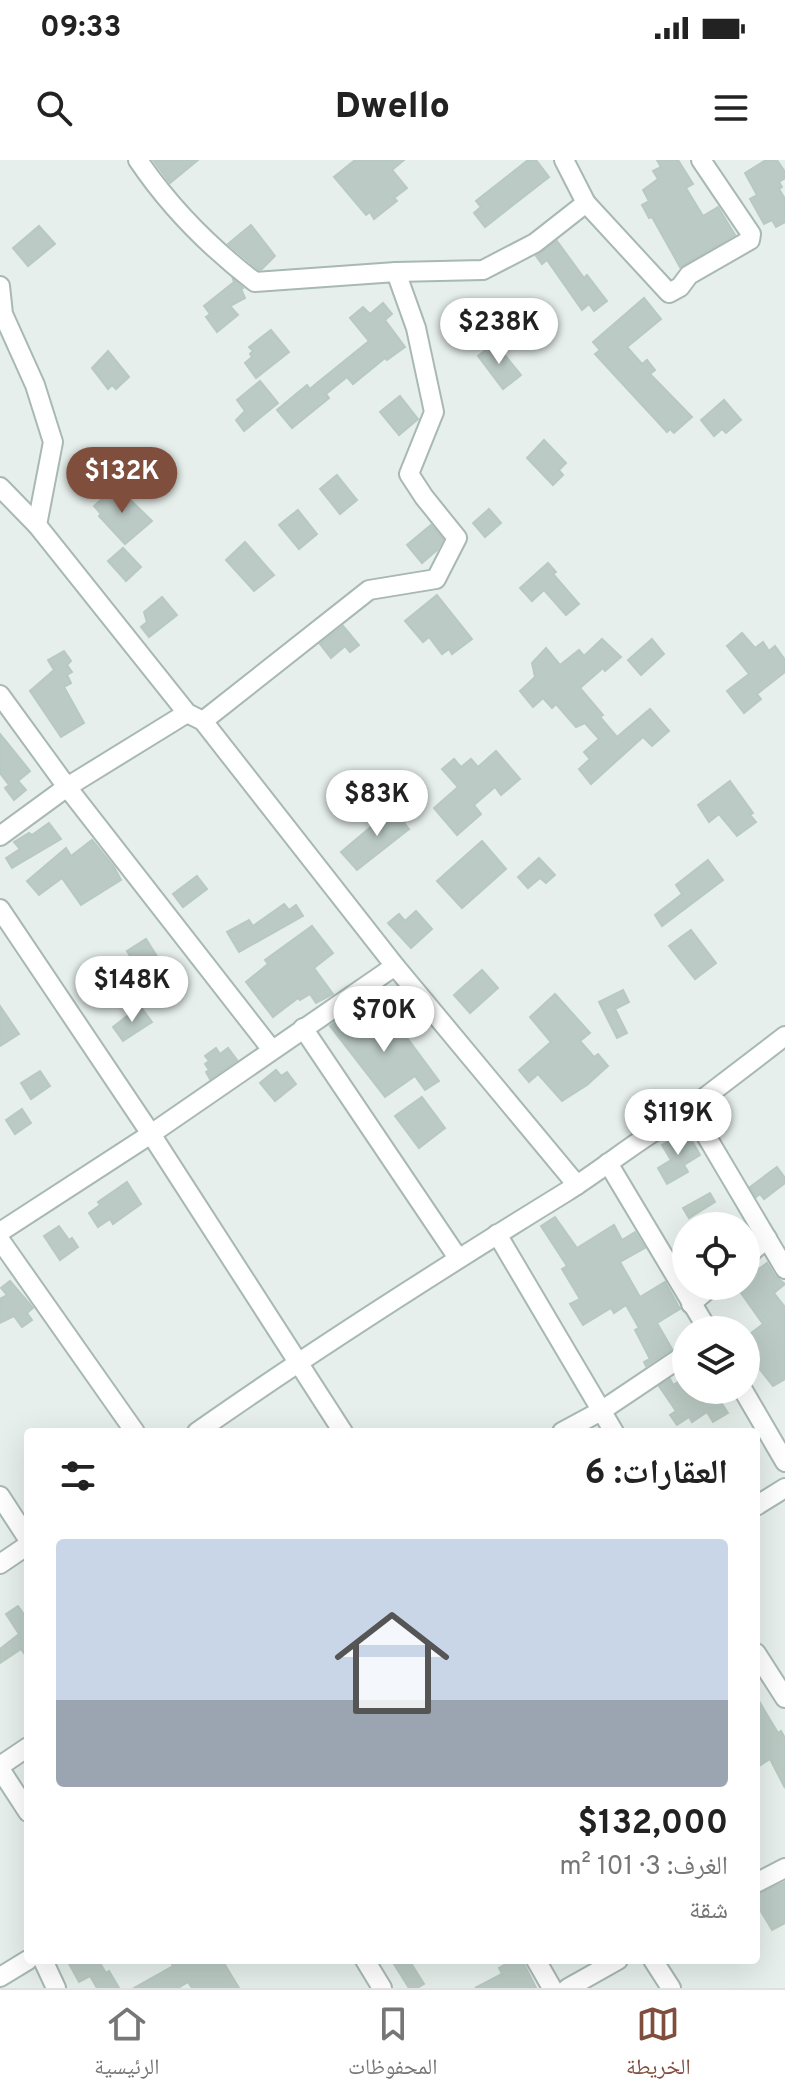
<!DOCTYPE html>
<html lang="ar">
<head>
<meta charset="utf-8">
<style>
  :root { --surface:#fff; --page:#f6f6f6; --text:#222; --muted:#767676; --line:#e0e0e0; --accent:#804e3d }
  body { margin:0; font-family:Overpass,"Noto Naskh Arabic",sans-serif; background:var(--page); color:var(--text); direction:rtl; height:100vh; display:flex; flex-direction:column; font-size:30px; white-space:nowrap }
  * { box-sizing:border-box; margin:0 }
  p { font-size:26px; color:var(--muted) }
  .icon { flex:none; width:44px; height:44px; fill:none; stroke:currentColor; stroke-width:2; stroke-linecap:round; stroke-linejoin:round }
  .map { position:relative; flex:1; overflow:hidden; direction:ltr }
  .details { position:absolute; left:24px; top:1268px; width:736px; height:536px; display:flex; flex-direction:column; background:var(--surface); border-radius:8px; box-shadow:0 8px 32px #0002; direction:rtl }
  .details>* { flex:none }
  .tools { position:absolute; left:672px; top:1052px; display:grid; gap:16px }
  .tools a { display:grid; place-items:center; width:88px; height:88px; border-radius:50%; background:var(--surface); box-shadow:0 8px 32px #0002; font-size:40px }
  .price { position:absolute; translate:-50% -68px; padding:0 18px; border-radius:28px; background:#fff; color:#222; font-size:26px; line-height:52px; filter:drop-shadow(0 2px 4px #0008) }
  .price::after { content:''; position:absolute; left:50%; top:48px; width:24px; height:18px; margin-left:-12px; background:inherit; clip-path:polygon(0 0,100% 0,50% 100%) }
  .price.selected { background:var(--accent); color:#fff }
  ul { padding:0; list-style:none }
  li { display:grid; align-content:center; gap:16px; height:424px; padding:0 32px }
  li+li { border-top:2px solid var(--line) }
  li span { display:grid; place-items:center; height:248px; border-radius:8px; color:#555 }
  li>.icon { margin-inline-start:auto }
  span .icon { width:144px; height:144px; fill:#fffc; stroke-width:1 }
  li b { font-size:34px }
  h2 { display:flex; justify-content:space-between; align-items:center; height:96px; padding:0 32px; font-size:34px }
  .status { display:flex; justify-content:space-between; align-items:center; height:56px; padding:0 40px; background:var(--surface); direction:ltr }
  .status svg { height:22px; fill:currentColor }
  header { display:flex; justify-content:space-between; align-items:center; height:104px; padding:0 32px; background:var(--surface); font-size:36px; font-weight:800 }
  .tab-bar { display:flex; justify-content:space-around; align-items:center; height:112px; border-top:2px solid var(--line); background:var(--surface); font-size:22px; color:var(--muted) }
  .tab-bar a { display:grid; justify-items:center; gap:4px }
  .tab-bar .selected { color:var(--accent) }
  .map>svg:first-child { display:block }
  .building { fill:#bbcac4; stroke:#b8c9c2; stroke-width:2 }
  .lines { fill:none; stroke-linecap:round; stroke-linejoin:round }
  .minor-casing { stroke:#a8b8b2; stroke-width:22 }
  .minor { stroke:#fff; stroke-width:18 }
</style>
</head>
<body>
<div class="status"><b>09:33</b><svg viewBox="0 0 49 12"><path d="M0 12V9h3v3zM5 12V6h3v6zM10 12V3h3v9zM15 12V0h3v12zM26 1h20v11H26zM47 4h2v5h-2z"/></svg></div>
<header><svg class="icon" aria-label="menu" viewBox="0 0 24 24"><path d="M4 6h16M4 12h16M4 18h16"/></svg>Dwello<svg class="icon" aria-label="search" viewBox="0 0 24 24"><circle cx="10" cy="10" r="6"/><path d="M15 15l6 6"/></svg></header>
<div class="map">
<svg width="785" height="1828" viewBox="0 0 785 1828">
  <rect width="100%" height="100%" fill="#e6efeb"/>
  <g class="building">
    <path d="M 153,0 L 198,0 L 170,23 Z"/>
    <path d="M 355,0 L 404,0 L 392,10 L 407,28 L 394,38 L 397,41 L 374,59 L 370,52 L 366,55 L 334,17 Z"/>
    <path d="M 528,0 L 536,0 L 549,17 L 485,67 L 474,53 L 481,47 L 476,41 Z"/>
    <path d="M 657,0 L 678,0 L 693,24 L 686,28 L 703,56 L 718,47 L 735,75 L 680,107 L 652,57 L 649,58 L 642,45 L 649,41 L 643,30 L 658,19 L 653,11 L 661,7 Z"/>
    <path d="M 766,0 L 777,0 L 785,12 L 785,18 L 779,22 L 782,27 L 779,29 L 785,39 L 785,62 L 776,67 L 772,60 L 764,64 L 750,39 L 757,35 L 745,13 Z"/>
    <path d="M 251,65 L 275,96 L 262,109 L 259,110 L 228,84 Z"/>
    <path d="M 39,66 L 55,84 L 28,106 L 13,88 Z"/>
    <path d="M 557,81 L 584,118 L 587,115 L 607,141 L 594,151 L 589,144 L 582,150 L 547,100 L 542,104 L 536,96 Z"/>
    <path d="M 233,119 L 243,128 L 241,129 L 245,138 L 230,146 L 238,155 L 217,172 L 206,157 L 210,154 L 204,146 L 234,122 Z"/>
    <path d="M 644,138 L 661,159 L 627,187 L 642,204 L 647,200 L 655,210 L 650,214 L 692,257 L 674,273 L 670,269 L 667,272 L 595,194 L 600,190 L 593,182 Z"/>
    <path d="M 383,143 L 392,154 L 385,160 L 405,187 L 387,200 L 385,198 L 353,224 L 347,217 L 326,234 L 329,238 L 292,268 L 277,250 L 307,225 L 310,229 L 317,223 L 369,181 L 350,158 L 363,147 L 370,154 Z"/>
    <path d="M 535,151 L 543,162 L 522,179 L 512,167 Z"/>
    <path d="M 271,170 L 289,192 L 256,218 L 245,203 L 252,197 L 250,194 L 253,191 L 249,187 Z"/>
    <path d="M 495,183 L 521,215 L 503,229 L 478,196 Z"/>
    <path d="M 108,191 L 129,217 L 116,229 L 112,225 L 108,229 L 92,208 Z"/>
    <path d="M 260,221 L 278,243 L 244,271 L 236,260 L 245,251 L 237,240 Z"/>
    <path d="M 400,236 L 418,259 L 399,275 L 380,252 Z"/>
    <path d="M 724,240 L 741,260 L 726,273 L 722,269 L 714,276 L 701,260 Z"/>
    <path d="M 544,280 L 566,303 L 559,310 L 563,315 L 553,325 L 527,298 Z"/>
    <path d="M 337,315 L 357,340 L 340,354 L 320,329 Z"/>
    <path d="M 116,326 L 152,361 L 125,384 L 99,356 L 101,354 L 94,346 Z"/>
    <path d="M 489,349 L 501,363 L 485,377 L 473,363 Z"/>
    <path d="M 298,350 L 317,374 L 299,389 L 279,365 Z"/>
    <path d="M 431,365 L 443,379 L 437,390 L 422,403 L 407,385 Z"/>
    <path d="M 245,382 L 274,415 L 254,431 L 226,400 Z"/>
    <path d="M 123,388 L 141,407 L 126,421 L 108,401 Z"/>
    <path d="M 548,403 L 556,412 L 553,414 L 579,444 L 566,455 L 544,430 L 532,441 L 520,428 Z"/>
    <path d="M 437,435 L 472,479 L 452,494 L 449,489 L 442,494 L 429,477 L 423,482 L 405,461 Z"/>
    <path d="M 162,437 L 177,455 L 149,477 L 141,467 L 147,462 L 144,452 Z"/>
    <path d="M 343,466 L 359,485 L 350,492 L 345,486 L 331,498 L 320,484 Z"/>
    <path d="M 742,473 L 755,488 L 763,482 L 769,491 L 775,486 L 785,500 L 785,512 L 757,534 L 761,539 L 744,553 L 727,531 L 749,514 L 727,486 Z"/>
    <path d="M 602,479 L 621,497 L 605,511 L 603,508 L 580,528 L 603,555 L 600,557 L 617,577 L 650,549 L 669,571 L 652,586 L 643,577 L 591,624 L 579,609 L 590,599 L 584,592 L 599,579 L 585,563 L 576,567 L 556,544 L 552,548 L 543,538 L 533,547 L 520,531 L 535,517 L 532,503 L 546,488 L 560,505 L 579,490 L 584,496 Z"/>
    <path d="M 652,479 L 664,494 L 641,515 L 628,500 Z"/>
    <path d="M 64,491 L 71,501 L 67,505 L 72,512 L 67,515 L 71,523 L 64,527 L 84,563 L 61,577 L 30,531 L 54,510 L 48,500 Z"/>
    <path d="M 0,574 L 30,611 L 18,621 L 26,630 L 14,640 L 5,628 L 9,625 L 0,613 Z"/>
    <path d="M 496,591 L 520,619 L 501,635 L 495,627 L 474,645 L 481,654 L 457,675 L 434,648 L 458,627 L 442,609 L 454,599 L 461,607 L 471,599 L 478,607 Z"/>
    <path d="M 730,621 L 753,653 L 750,655 L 756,662 L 737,676 L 719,654 L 709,662 L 698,645 Z"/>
    <path d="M 398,644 L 410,658 L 404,663 L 409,669 L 357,710 L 341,692 Z"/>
    <path d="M 49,663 L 61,679 L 12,708 L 6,698 L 20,689 L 14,682 L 29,673 L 32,675 Z"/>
    <path d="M 92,680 L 114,707 L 121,720 L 81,745 L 62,718 L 39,735 L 27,721 L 66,688 L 71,696 Z"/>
    <path d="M 482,681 L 506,709 L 462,748 L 437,721 Z"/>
    <path d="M 539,698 L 555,715 L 546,723 L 540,718 L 528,728 L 518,717 Z"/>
    <path d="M 708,700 L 723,720 L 662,766 L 655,755 L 682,734 L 676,725 Z"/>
    <path d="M 197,716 L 207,729 L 183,747 L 173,734 Z"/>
    <path d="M 284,744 L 289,750 L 296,745 L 303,756 L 239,792 L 227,772 L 249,760 L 253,766 Z"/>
    <path d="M 416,751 L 432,769 L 411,788 L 388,763 L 399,754 L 405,761 Z"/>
    <path d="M 312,766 L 333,793 L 314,808 L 333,834 L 316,843 L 310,834 L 300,840 L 298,838 L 273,857 L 246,822 L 268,804 L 265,800 Z"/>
    <path d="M 691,770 L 716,803 L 695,819 L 669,786 Z"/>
    <path d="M 146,779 L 163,806 L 144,818 L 127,791 Z"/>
    <path d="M 482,810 L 498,828 L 470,853 L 454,835 Z"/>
    <path d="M 623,830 L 629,842 L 615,849 L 627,873 L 617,878 L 599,842 Z"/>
    <path d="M 555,834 L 590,873 L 580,881 L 594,897 L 598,894 L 608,906 L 587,925 L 562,941 L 538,914 L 529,922 L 519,910 L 551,882 L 530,857 Z"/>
    <path d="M 0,846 L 19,874 L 0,886 Z"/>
    <path d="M 140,846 L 152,862 L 123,881 L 113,867 Z"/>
    <path d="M 348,853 L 356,863 L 361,859 L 367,866 L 379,857 L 393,877 L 402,871 L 439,921 L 425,930 L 415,916 L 385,937 L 330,866 Z"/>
    <path d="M 216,888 L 220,894 L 228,888 L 237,900 L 210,919 L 206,912 L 209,910 L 205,904 L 209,901 L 205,896 Z"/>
    <path d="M 276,910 L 281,916 L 287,912 L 296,924 L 275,941 L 260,923 Z"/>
    <path d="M 40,911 L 50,926 L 31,939 L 21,923 Z"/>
    <path d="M 422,937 L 445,968 L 419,988 L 395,956 Z"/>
    <path d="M 22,949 L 31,963 L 15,974 L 6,960 Z"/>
    <path d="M 686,971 L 700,995 L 684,1005 L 688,1012 L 667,1024 L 658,1008 L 671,1000 L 662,985 Z"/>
    <path d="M 777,1007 L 785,1018 L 785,1023 L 764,1039 L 760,1034 L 756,1037 L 750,1027 Z"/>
    <path d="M 127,1022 L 141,1044 L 113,1064 L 110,1059 L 98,1067 L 89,1053 L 100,1045 L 98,1042 Z"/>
    <path d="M 710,1033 L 715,1042 L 689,1058 L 683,1048 Z"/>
    <path d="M 555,1057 L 577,1088 L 614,1065 L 622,1080 L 635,1072 L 645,1088 L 620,1102 L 640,1137 L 665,1122 L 680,1149 L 657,1163 L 672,1189 L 646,1206 L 644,1202 L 650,1199 L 635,1170 L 639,1168 L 626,1145 L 614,1153 L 611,1148 L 583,1165 L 570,1144 L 580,1139 L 562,1109 L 567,1106 L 541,1066 Z"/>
    <path d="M 59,1066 L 69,1080 L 72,1078 L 78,1087 L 60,1100 L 44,1076 Z"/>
    <path d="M 767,1103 L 775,1116 L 785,1124 L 774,1133 L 785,1147 L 785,1219 L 773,1226 L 746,1192 L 757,1183 L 750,1174 L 763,1164 L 736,1126 L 746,1126 L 746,1118 Z"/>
    <path d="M 10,1121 L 33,1148 L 27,1153 L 32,1160 L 22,1167 L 14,1156 L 0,1163 L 0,1139 L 7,1135 L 1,1128 Z"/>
    <path d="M 686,1217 L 686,1230 L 713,1230 L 728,1253 L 713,1262 L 707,1252 L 692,1262 L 689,1257 L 677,1265 L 670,1255 L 676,1251 L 659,1226 L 670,1219 L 673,1225 Z"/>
    <path d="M 18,1446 L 28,1460 L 28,1499 L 21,1489 L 0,1503 L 0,1489 L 19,1474 L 6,1454 Z"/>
    <path d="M 756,1536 L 778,1573 L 781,1571 L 785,1578 L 785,1628 L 770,1599 L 756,1608 Z"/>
    <path d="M 785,1722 L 785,1763 L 772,1770 L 756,1743 L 756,1735 Z"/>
    <path d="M 67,1800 L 98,1800 L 106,1813 L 109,1811 L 119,1828 L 97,1828 L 90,1816 L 79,1822 Z"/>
    <path d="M 170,1800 L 222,1800 L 239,1828 L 192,1828 L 188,1822 L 178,1828 L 134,1828 L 173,1806 Z"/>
    <path d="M 401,1800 L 409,1800 L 424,1824 L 417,1828 L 409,1828 L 394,1804 Z"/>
    <path d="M 513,1800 L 522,1800 L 536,1828 L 475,1828 L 502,1814 L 499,1808 Z"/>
  </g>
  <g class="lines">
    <g class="minor-casing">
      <g id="minor">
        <path d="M 138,0 C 169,46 212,89 255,122 L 396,112 L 416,168 L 434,252 L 409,314 L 424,337 L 457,378 L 436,419 L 369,430 L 203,561"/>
        <path d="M 564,0 L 586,43"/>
        <path d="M 396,112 L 483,110 L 535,83 L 586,43 L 669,133 L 680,127 L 689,115 L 750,80 L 751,74 L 701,0"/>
        <path d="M 0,126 L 3,154 L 35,225 L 53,282 L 37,365"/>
        <path d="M 0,327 L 37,365 L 187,553 L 203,561 L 395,806 L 577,1025"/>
        <path d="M 0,535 L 67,627 L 272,890"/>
        <path d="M 0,676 L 67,627 L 187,553"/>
        <path d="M 0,749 L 151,974 L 343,1272"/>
        <path d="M 303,868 L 458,1098"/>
        <path d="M 683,954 L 701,967 L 785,1109"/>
        <path d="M 608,1003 L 708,1170"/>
        <path d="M 0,1072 L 151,974 L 395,806"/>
        <path d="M 497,1074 L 614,1272"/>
        <path d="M 0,1080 L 135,1272"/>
        <path d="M 746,1097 L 767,1078"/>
        <path d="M 691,1144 L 712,1126"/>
        <path d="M 743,1230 L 785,1302"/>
        <path d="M 197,1272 C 318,1187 441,1109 566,1032 C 606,1007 642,976 683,954 L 785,876"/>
        <path d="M 562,1272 L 601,1251 L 686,1194"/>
        <path d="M 0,1336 L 28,1379"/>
        <path d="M 756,1346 L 785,1328"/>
        <path d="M 0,1404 L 28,1385"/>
        <path d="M 756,1493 L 785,1538"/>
        <path d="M 0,1606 L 28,1587"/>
        <path d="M 0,1609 L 28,1652"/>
        <path d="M 756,1723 L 785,1708"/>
        <path d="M 43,1800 L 56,1828"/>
        <path d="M 365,1800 L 382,1828"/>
        <path d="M 536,1800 L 552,1828"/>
        <path d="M 653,1800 L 671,1828"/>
        <path d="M 0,1817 L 28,1800"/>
        <path d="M 568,1828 L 618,1800"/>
      </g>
    </g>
    <use href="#minor" class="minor"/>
  </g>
</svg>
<div class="tools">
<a><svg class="icon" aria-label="locate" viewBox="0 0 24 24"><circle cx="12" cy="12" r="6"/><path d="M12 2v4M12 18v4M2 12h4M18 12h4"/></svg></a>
<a><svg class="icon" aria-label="layers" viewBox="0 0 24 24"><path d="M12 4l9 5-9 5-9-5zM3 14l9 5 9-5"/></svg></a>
</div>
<b class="price" style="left:499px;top:206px">$238K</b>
<b class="price selected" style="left:122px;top:355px">$132K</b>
<b class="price" style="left:377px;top:678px">$83K</b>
<b class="price" style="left:132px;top:864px">$148K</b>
<b class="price" style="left:384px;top:894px">$70K</b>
<b class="price" style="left:678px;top:997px">$119K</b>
<section class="details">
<h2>العقارات: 6<svg class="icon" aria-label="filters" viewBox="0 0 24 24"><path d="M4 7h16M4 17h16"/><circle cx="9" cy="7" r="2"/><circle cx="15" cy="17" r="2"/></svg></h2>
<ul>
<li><span style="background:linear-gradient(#c9d6e8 65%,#9aa5b1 0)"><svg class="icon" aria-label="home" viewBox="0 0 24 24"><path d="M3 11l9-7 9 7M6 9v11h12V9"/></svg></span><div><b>$132,000</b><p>الغرف: 3 · 101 m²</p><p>شقة</p></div></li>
</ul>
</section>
</div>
<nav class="tab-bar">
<a class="selected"><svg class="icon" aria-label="map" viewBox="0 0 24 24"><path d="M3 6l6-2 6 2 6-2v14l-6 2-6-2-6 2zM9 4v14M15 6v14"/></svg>الخريطة</a>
<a><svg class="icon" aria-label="saved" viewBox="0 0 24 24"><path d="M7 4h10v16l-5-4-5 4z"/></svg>المحفوظات</a>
<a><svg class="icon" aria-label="home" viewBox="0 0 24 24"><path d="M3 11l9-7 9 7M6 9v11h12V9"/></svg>الرئيسية</a>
</nav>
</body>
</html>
